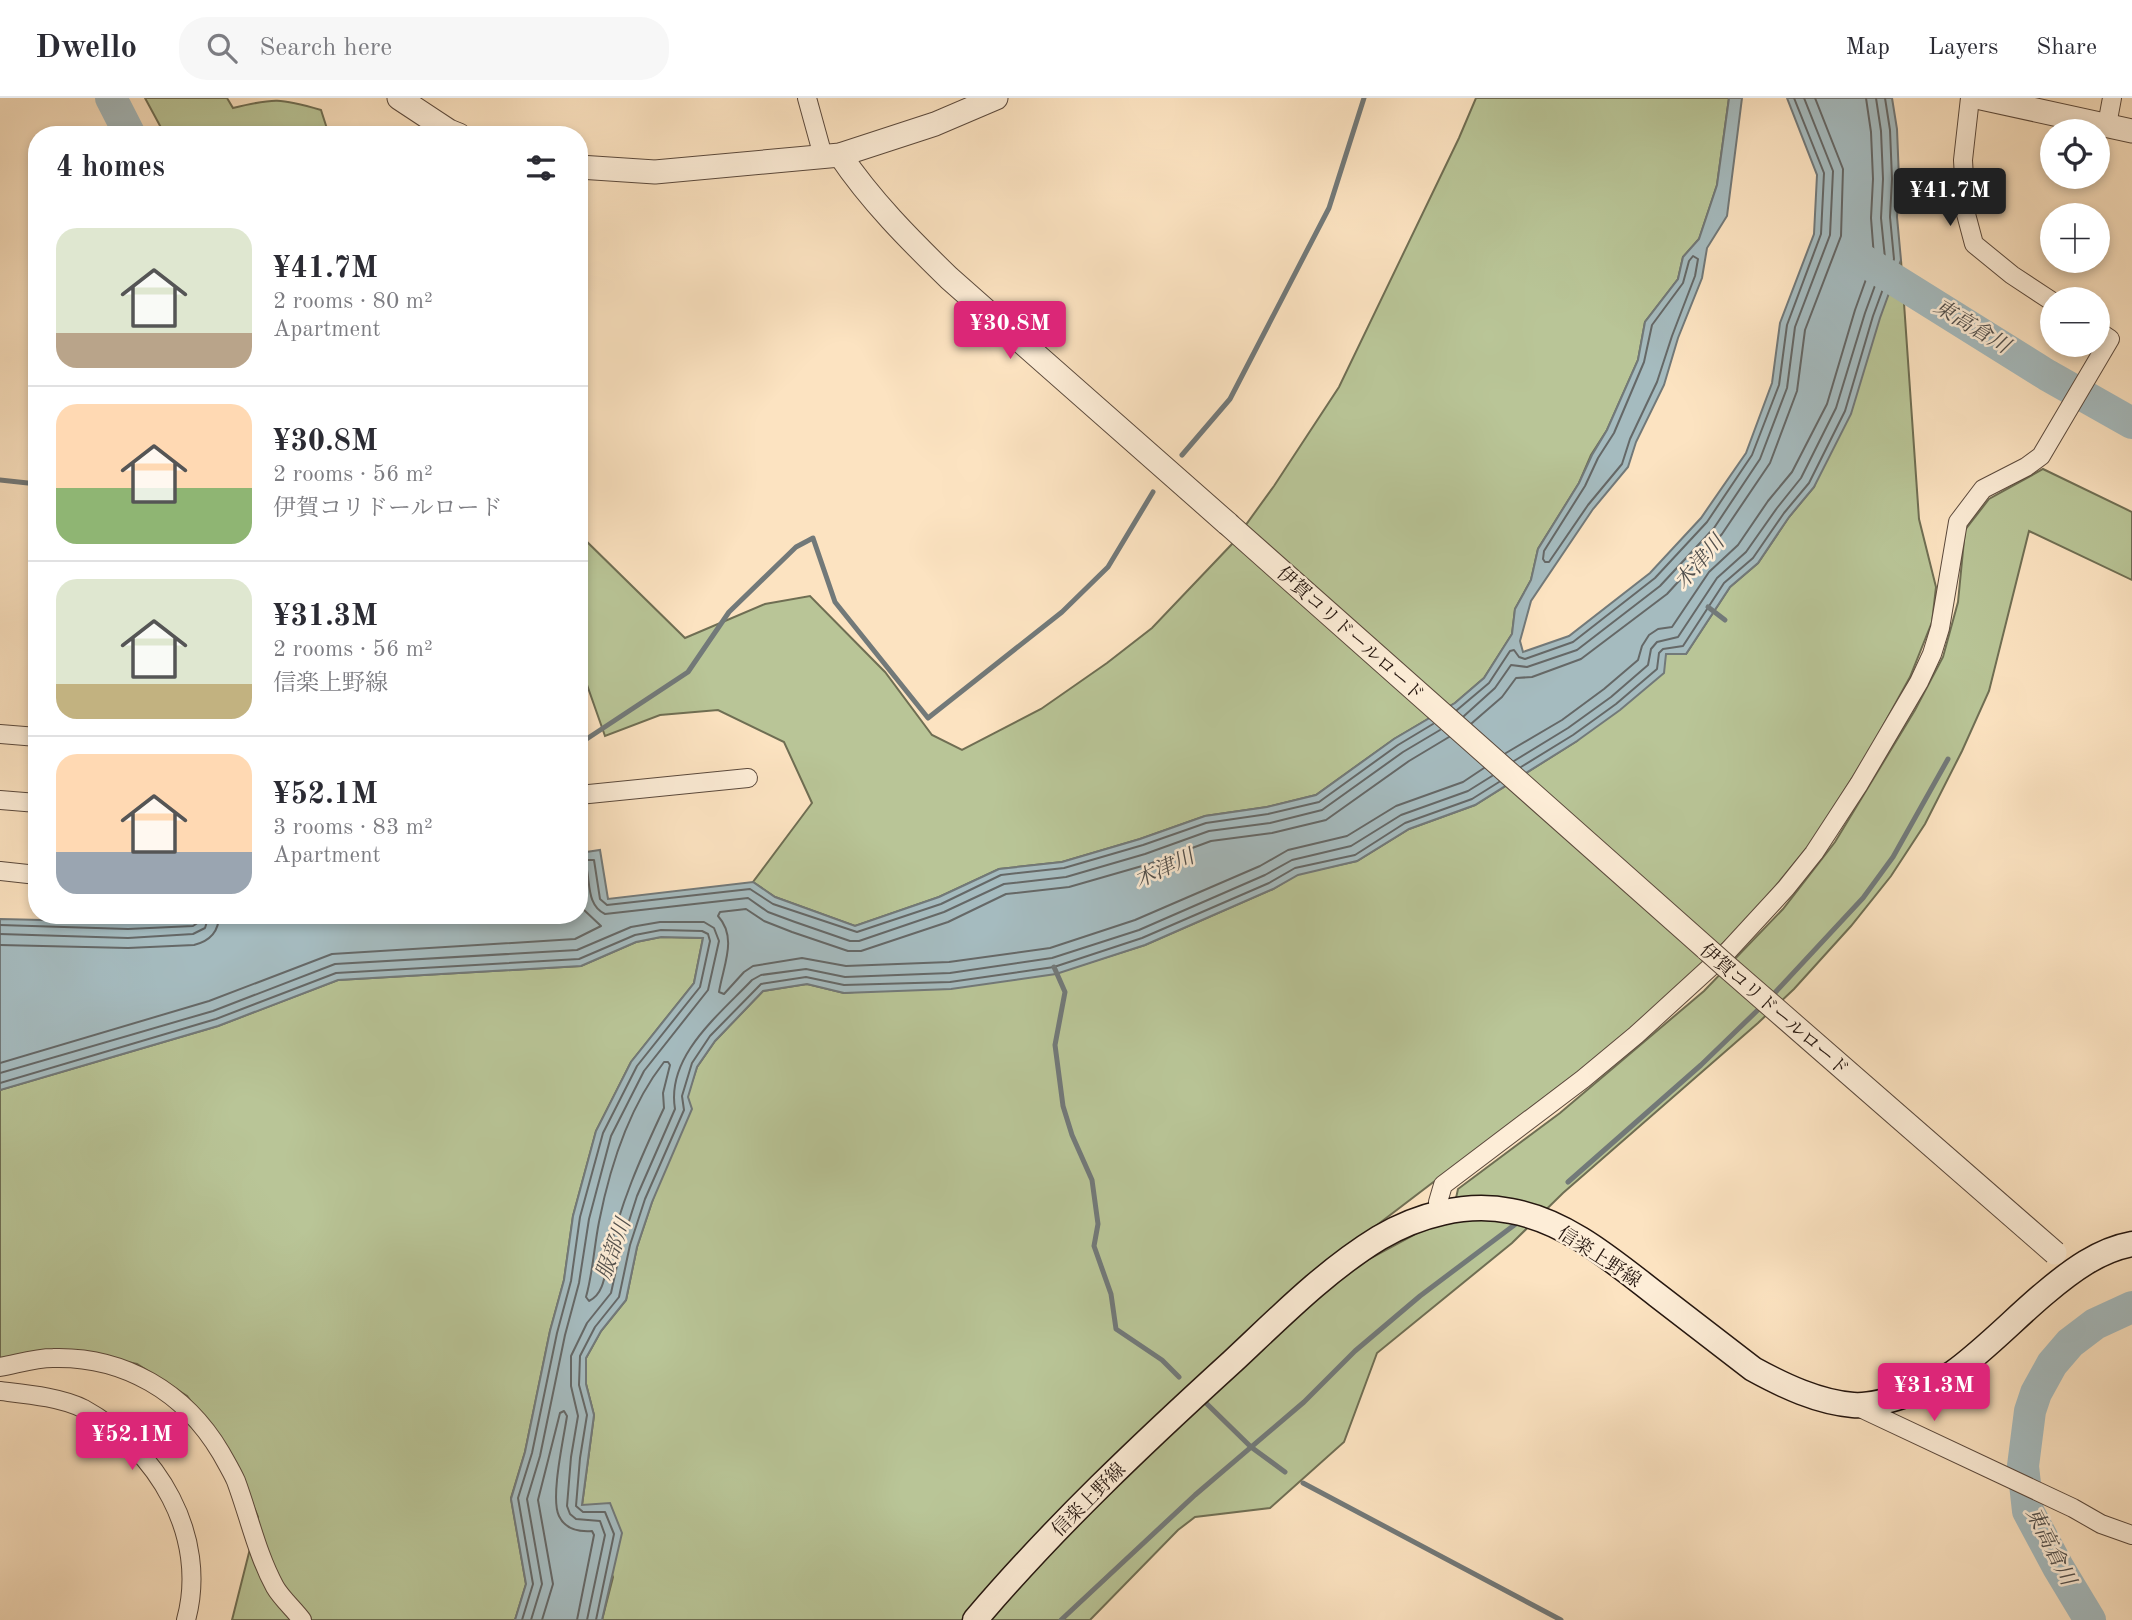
<!DOCTYPE html>
<html lang="en">
<head>
<meta charset="utf-8">
<style>
  :root { --surface:#fff; --page:#f7f7f7; --text:#2b2b33; --muted:#7c7c81; --line:#e1e1e2; --accent:#db2777 }
  body { margin:0; font-family:"Old Standard TT","Noto Serif JP",serif; background:var(--page); color:var(--text); height:100vh; display:flex; flex-direction:column; font-size:26px; white-space:nowrap }
  * { box-sizing:border-box; margin:0 }
  p { font-size:23px; color:var(--muted) }
  .icon { flex:none; width:38px; height:38px; fill:none; stroke:currentColor; stroke-width:2; stroke-linecap:round; stroke-linejoin:round }
  .map { position:relative; flex:1; overflow:hidden }
  .side { position:absolute; left:28px; top:28px; width:560px; height:798px; display:flex; flex-direction:column; background:var(--surface); border-radius:28px; box-shadow:0 4px 10px #0003 }
  .side>* { flex:none }
  .fabs { position:absolute; left:2040px; top:21px; display:grid; gap:14px }
  .fabs a { display:grid; place-items:center; width:70px; height:70px; border-radius:50%; background:var(--surface); box-shadow:0 4px 10px #0003; font-size:35px }
  .price { position:absolute; translate:-50% -60px; padding:0 16px; border-radius:7px; background:var(--accent); color:#fff; font-size:23px; line-height:46px; filter:drop-shadow(0 2px 4px #0008) }
  .price::after { content:''; position:absolute; left:50%; top:42px; width:21px; height:16px; margin-left:-10px; background:inherit; clip-path:polygon(0 0,100% 0,50% 100%) }
  .price.current { background:#222; color:#fff }
  ul { padding:0; list-style:none }
  li { display:flex; align-items:center; gap:21px; height:175px; padding:0 28px }
  li+li { border-top:2px solid var(--line) }
  li span { display:grid; place-items:center; flex:none; width:196px; height:140px; border-radius:21px; color:#555 }
  li>.icon { margin-inline-start:auto }
  span .icon { width:84px; height:84px; fill:#fffc; stroke-width:1 }
  li b { font-size:30px }
  h2 { display:flex; justify-content:space-between; align-items:center; height:84px; padding:0 28px; font-size:30px }
  header { display:flex; align-items:center; gap:42px; box-sizing:border-box; height:98px; padding:0 35px; background:var(--surface); border-bottom:2px solid var(--line) }
  header strong { font-size:33px }
  nav { display:flex; gap:38px; margin-inline-start:auto; font-size:24px }
  .search { width:490px; height:63px; background:var(--page); display:flex; align-items:center; gap:18px; box-sizing:border-box; padding:0 24px; border-radius:28px; color:var(--muted); font-size:26px }
  .map>svg:first-child { display:block }
  .green { fill:#b9c597; stroke:#6f6e53; stroke-width:2 }
  .water { fill:#a5bbbf; stroke:#727979; stroke-width:2 }
  .lines { fill:none; stroke-linecap:round; stroke-linejoin:round }
  .shore { stroke:#656867; stroke-width:2 }
  .stream { stroke:#727979; stroke-width:5 }
  .river { stroke:#a5bbbf; stroke-width:32 }
  .minor-casing { stroke:#5b493c; stroke-width:20 }
  .tertiary-casing { stroke:#5b493c; stroke-width:25 }
  .secondary-casing { stroke:#25160f; stroke-width:27 }
  .minor { stroke:#fdedd7; stroke-width:18 }
  .tertiary { stroke:#fdedd7; stroke-width:23 }
  .secondary { stroke:#fdedd7; stroke-width:24 }
  .tertiary-bridge-casing { stroke:#5b493c; stroke-width:25; stroke-linecap:butt }
  .tertiary-bridge { stroke:#fdedd7; stroke-width:23 }
  .labels { text-anchor:middle; stroke-width:5; stroke-linejoin:round; paint-order:stroke }
  .street-label { font-size:19px; fill:#25160f; stroke:#fdedd7 }
  .water-label { font-size:21px; font-style:italic; fill:#52504d; stroke:#fdedd7 }
</style>
</head>
<body>
<header>
<strong>Dwello</strong>
<div class="search"><svg class="icon" aria-label="search" viewBox="0 0 24 24"><circle cx="10" cy="10" r="6"/><path d="M15 15l6 6"/></svg>Search here</div>
<nav><a>Map</a><a>Layers</a><a>Share</a></nav>
</header>
<div class="map">
<svg width="2132" height="1522" viewBox="0 0 2132 1522">
  <rect width="100%" height="100%" fill="#fce3c1"/>
  <filter id="stains"><feTurbulence type="fractalNoise" baseFrequency=".00286" numOctaves="4"/><feColorMatrix values="0 0 0 0 .2 0 0 0 0 .09 0 0 0 0 .02 0 0 0 .5 -.17"/></filter>
  <radialGradient id="worn" r=".72"><stop offset=".6" stop-color="#630" stop-opacity="0"/><stop offset="1" stop-color="#630" stop-opacity=".3"/></radialGradient>
  <g class="green">
    <path d="M 145,0 L 227,0 L 233,10 C 274,0 280,0 321,12 L 329,37 L 165,37 Z"/>
    <path d="M 1476,0 L 1729,0 L 1717,87 L 1699,141 L 1683,159 L 1678,181 L 1645,224 L 1638,262 L 1607,332 L 1591,357 L 1579,385 L 1538,451 L 1531,482 L 1515,511 L 1512,536 L 1484,580 L 1455,605 L 1394,641 L 1316,697 L 1267,709 L 1205,718 L 1140,741 L 1062,764 L 999,771 L 939,799 L 855,828 L 775,799 L 753,784 L 812,705 L 784,644 L 718,612 L 660,617 L 605,638 L 579,564 L 579,436 L 685,540 L 765,506 L 810,498 L 885,574 L 932,637 L 962,652 L 1041,611 L 1107,565 L 1152,530 L 1232,446 L 1274,388 L 1339,289 L 1459,40 Z"/>
    <path d="M 1901,162 L 1919,421 L 1936,489 L 1932,524 L 1910,579 L 1868,655 L 1811,745 L 1756,812 L 1682,887 L 1591,964 L 1360,1140 L 965,1522 L 602,1522 L 613,1479 L 582,1407 L 594,1317 L 586,1286 L 586,1260 L 601,1233 L 626,1202 L 637,1149 L 697,969 L 715,943 L 763,893 L 807,886 L 844,895 L 1056,875 L 1145,847 L 1273,791 L 1298,776 L 1357,763 L 1409,731 L 1475,707 L 1577,643 L 1666,556 L 1686,556 L 1730,489 L 1758,465 L 1789,419 L 1814,389 Z"/>
    <path d="M 2043,371 L 2132,414 L 2132,482 L 2029,433 L 1989,593 L 1962,653 L 1925,726 L 1891,778 L 1851,828 L 1794,891 L 1758,925 L 1563,1095 L 1512,1145 L 1377,1255 L 1344,1344 L 1270,1410 L 1195,1419 L 1178,1432 L 1090,1522 L 988,1522 L 1046,1454 L 1263,1245 L 1356,1168 L 1419,1134 L 1451,1123 L 1458,1091 L 1560,1015 L 1704,893 L 1783,811 L 1835,744 L 1915,612 L 1943,559 L 1958,504 L 1965,432 L 1989,401 Z"/>
    <path d="M 661,839 L 703,840 L 694,885 L 631,964 L 596,1033 L 573,1118 L 564,1182 L 550,1233 L 525,1354 L 511,1400 L 526,1486 L 515,1522 L 232,1522 L 258,1419 L 244,1385 L 224,1347 L 187,1298 L 137,1266 L 70,1252 L 0,1260 L 0,992 L 218,928 L 338,882 L 581,868 L 636,844 Z"/>
  </g>
  <path class="water" d="M 1729,0 L 1742,0 L 1727,118 L 1707,150 L 1702,180 L 1678,240 L 1664,287 L 1636,344 L 1628,369 L 1593,411 L 1531,503 L 1520,543 L 1523,554 L 1569,538 L 1650,475 L 1701,420 L 1746,355 L 1772,285 L 1780,225 L 1814,136 L 1817,77 L 1787,0 L 1892,0 L 1897,31 L 1899,81 L 1897,119 L 1901,162 L 1880,220 L 1851,316 L 1814,389 L 1789,419 L 1758,465 L 1730,489 L 1686,556 L 1666,556 L 1664,575 L 1620,612 L 1577,643 L 1475,707 L 1409,731 L 1357,763 L 1298,777 L 1273,791 L 1145,847 L 1056,876 L 951,891 L 844,895 L 807,886 L 763,893 L 715,943 L 697,969 L 688,999 L 692,1011 L 652,1104 L 637,1149 L 626,1202 L 601,1233 L 586,1260 L 586,1286 L 594,1317 L 582,1407 L 610,1405 L 622,1435 L 602,1522 L 515,1522 L 526,1486 L 511,1401 L 525,1354 L 550,1233 L 564,1182 L 573,1118 L 596,1033 L 631,964 L 694,885 L 703,840 L 661,839 L 636,844 L 581,868 L 338,882 L 218,928 L 0,992 L 0,821 L 128,824 L 264,817 L 579,817 L 579,755 L 600,752 L 608,801 L 753,784 L 775,799 L 855,828 L 939,799 L 999,771 L 1062,764 L 1140,741 L 1205,718 L 1267,709 L 1316,697 L 1394,641 L 1455,605 L 1484,580 L 1512,536 L 1515,511 L 1531,482 L 1538,451 L 1579,385 L 1592,357 L 1607,332 L 1638,262 L 1645,224 L 1678,181 L 1683,159 L 1699,141 L 1717,87 Z"/>
  <g class="lines">
    <g class="shore">
      <path d="M 1693,158 L 1698,161 L 1695,178 L 1672,238 L 1657,284 L 1630,341 L 1622,366 L 1588,407 L 1549,464 L 1545,464 L 1543,461 L 1544,453 L 1585,388 L 1598,360 L 1614,335 L 1644,264 L 1652,227 L 1683,185 L 1689,163 Z"/>
      <path d="M 1457,612 L 1489,585 L 1510,553 L 1514,552 L 1519,559 L 1525,561 L 1573,544 L 1655,480 L 1707,424 L 1752,357 L 1779,287 L 1787,227 L 1821,136 L 1824,75 L 1794,0"/>
      <path d="M 1464,618 L 1495,590 L 1511,567 L 1527,569 L 1577,552 L 1660,488 L 1714,430 L 1760,361 L 1787,290 L 1795,229 L 1830,137 L 1833,73 L 1804,0"/>
      <path d="M 1472,625 L 1502,599 L 1516,580 L 1532,579 L 1581,561 L 1667,496 L 1722,436 L 1770,365 L 1797,293 L 1805,232 L 1841,138 L 1843,71 L 1815,0"/>
      <path d="M 1449,639 L 1409,663 L 1326,722 L 1272,735 L 1211,743 L 1149,766 L 1069,789 L 1006,796 L 948,824 L 861,853 L 848,853 L 792,834 L 764,823 L 746,811 L 720,814 L 718,818 C 738,840 723,868 719,894 L 724,896 L 744,874 L 753,868 L 802,860 L 846,868 L 949,864 L 1050,850 L 1135,822 L 1260,768 L 1288,752 L 1347,738 L 1396,708 L 1463,684 L 1484,670"/>
      <path d="M 1506,655 L 1562,622 L 1604,591 L 1638,562 L 1642,548 L 1649,537 L 1658,531 L 1672,529 L 1709,474 L 1738,447 L 1768,403 L 1792,374 L 1827,306 L 1855,212 L 1874,159 L 1871,120 L 1873,81 L 1871,34 L 1866,0"/>
      <path d="M 1514,663 L 1568,630 L 1611,599 L 1648,567 L 1651,551 L 1657,544 L 1678,539 L 1717,480 L 1746,454 L 1777,410 L 1801,380 L 1836,310 L 1865,215 L 1885,160 L 1881,120 L 1883,81 L 1881,33 L 1876,0"/>
      <path d="M 1521,669 L 1573,637 L 1616,606 L 1657,571 L 1659,555 L 1663,551 L 1683,548 L 1724,485 L 1753,460 L 1784,415 L 1809,385 L 1845,313 L 1873,218 L 1894,161 L 1890,119 L 1892,81 L 1890,32 L 1885,0"/>
      <path d="M 579,762 L 594,762 L 600,801 L 607,807 L 750,791 L 773,806 L 857,834 L 941,806 L 1001,777 L 1064,770 L 1143,747 L 1206,725 L 1268,716 L 1319,704 L 1398,647 L 1433,626"/>
      <path d="M 579,770 L 587,772 C 590,788 588,808 605,816 L 748,800 L 768,814 L 795,824 L 850,843 L 859,843 L 944,814 L 1004,786 L 1066,779 L 1145,756 L 1209,733 L 1270,725 L 1322,712 L 1403,654 L 1440,632"/>
      <path d="M 0,827 L 128,831 L 193,828 L 199,824 L 200,817"/>
      <path d="M 0,836 L 128,840 L 193,836 L 205,830 L 209,817"/>
      <path d="M 0,847 L 128,850 L 194,847 C 210,843 219,833 219,817"/>
      <path d="M 664,964 L 668,964 L 670,967 L 663,995 L 664,1010 C 641,1059 619,1108 608,1161 C 605,1176 604,1196 589,1203 L 586,1199 C 593,1174 594,1149 599,1124 C 610,1068 629,1009 664,964 Z"/>
      <path d="M 0,965 L 209,903 L 332,856 L 575,841 L 601,828 L 584,812 L 579,790"/>
      <path d="M 0,975 L 213,913 L 335,866 L 577,852 L 631,829 L 660,824 L 704,824 L 714,830 L 719,843 L 708,892 L 644,973 L 611,1038 L 589,1121 L 579,1185 L 565,1237 L 540,1358 L 527,1401 L 542,1486 L 531,1522"/>
      <path d="M 0,985 L 216,921 L 336,875 L 579,861 L 635,837 L 661,832 L 702,833 L 708,836 L 710,843 L 700,889 L 637,968 L 603,1035 L 580,1119 L 571,1183 L 557,1235 L 532,1355 L 518,1400 L 533,1486 L 522,1522"/>
      <path d="M 542,1522 L 553,1486 L 538,1402 L 560,1315 L 564,1313 L 567,1318 C 564,1339 550,1400 559,1418 C 565,1431 578,1434 592,1433 L 594,1437 L 577,1522"/>
      <path d="M 587,1522 L 605,1437 L 600,1423 L 576,1421 L 570,1416 L 567,1408 L 571,1359 L 578,1318 L 571,1288 L 571,1258 L 587,1225 L 611,1195 L 622,1145 L 637,1098 L 675,1011 C 666,958 719,917 752,882 L 761,877 L 806,871 L 845,879 L 950,875 L 1052,860 L 1139,832 L 1265,777 L 1292,762 L 1351,748 L 1401,717 L 1468,693 L 1492,678"/>
      <path d="M 596,1522 L 614,1436 L 605,1414 L 583,1414 L 576,1408 L 580,1360 L 587,1317 L 579,1287 L 580,1258 L 595,1229 L 619,1199 L 630,1147 L 645,1101 L 684,1012 L 682,998 L 692,965 L 710,938 L 761,886 L 806,879 L 844,887 L 950,884 L 1054,869 L 1142,840 L 1269,785 L 1295,770 L 1355,757 L 1405,725 L 1472,701 L 1499,684"/>
    </g>
    <g class="stream">
      <path d="M 1182,357 L 1230,301 L 1329,110 L 1364,0"/>
      <path d="M 0,382 L 37,386"/>
      <path d="M 1708,509 L 1725,522"/>
      <path d="M 579,646 L 688,574 L 729,514 L 796,449 L 813,440 L 835,504 L 928,620 L 1062,514 L 1108,469 L 1153,394"/>
      <path d="M 1054,869 L 1065,894 L 1055,947 L 1063,1008 L 1072,1037 L 1092,1082 L 1098,1126 L 1094,1148 L 1111,1196 L 1116,1231 L 1162,1262 L 1179,1279"/>
      <path d="M 1770,900 L 1863,800 L 1893,759 L 1948,661"/>
      <path d="M 1568,1084 L 1701,967 L 1763,907"/>
      <path d="M 1207,1306 L 1251,1349 L 1285,1374"/>
      <path d="M 1303,1385 L 1561,1522"/>
      <path d="M 1061,1522 L 1195,1397 L 1304,1304 L 1355,1253 L 1420,1198 L 1517,1125"/>
    </g>
    <g class="river">
      <path d="M 111,0 L 130,37"/>
      <path d="M 1858,159 L 2047,277 L 2132,325"/>
      <path d="M 2090,1522 L 2058,1469 L 2028,1413 L 2023,1368 L 2030,1313 L 2036,1295 L 2052,1266 L 2070,1245 L 2095,1226 L 2132,1209"/>
    </g>
    <g class="minor-casing">
      <g id="minor">
        <path d="M 807,0 L 823,58"/>
        <path d="M 1970,0 L 1963,62 L 1966,116 L 1974,146 L 2012,177 L 2053,204"/>
        <path d="M 2107,27 L 2112,0"/>
        <path d="M 0,636 L 37,639"/>
        <path d="M 579,697 L 748,680"/>
        <path d="M 0,702 L 37,705"/>
        <path d="M 0,773 L 37,777"/>
        <path d="M 1440,1115 L 1438,1104 L 1443,1087 L 1583,981 L 1636,937 L 1728,853 L 1786,790 L 1814,755 L 1859,686 L 1919,584 L 1932,556 L 1940,530 L 1958,424 L 1983,391 L 2026,369 L 2041,358 L 2110,241 L 2098,233"/>
        <path d="M 0,1269 C 17,1266 35,1260 53,1260 C 124,1258 185,1294 221,1355 C 226,1364 232,1374 236,1383 C 249,1418 257,1456 275,1489 C 282,1501 294,1511 302,1522"/>
        <path d="M 0,1293 C 25,1296 61,1299 84,1311 C 157,1351 209,1438 186,1522"/>
        <path d="M 1854,1307 L 2073,1410 L 2101,1426 L 2132,1437"/>
      </g>
    </g>
    <g class="tertiary-casing">
      <g id="tertiary">
        <path d="M 399,0 L 449,33 L 459,37"/>
        <path d="M 1981,0 L 2132,33"/>
        <path d="M 840,57 C 871,103 910,142 949,180 L 1228,426"/>
        <path d="M 579,69 L 655,74 L 840,57 L 935,26 L 996,0"/>
      </g>
    </g>
    <g class="secondary-casing">
      <path id="secondary" d="M 975,1522 C 1054,1429 1143,1345 1233,1263 C 1279,1220 1325,1173 1379,1140 C 1418,1117 1466,1104 1511,1113 C 1567,1123 1613,1163 1657,1197 C 1689,1222 1721,1246 1753,1271 C 1784,1288 1818,1304 1853,1307 C 1879,1309 1931,1290 1953,1275 C 1986,1251 2014,1221 2045,1195 C 2071,1173 2099,1152 2132,1146"/>
    </g>
    <use href="#minor" class="minor"/>
    <use href="#tertiary" class="tertiary"/>
    <use href="#secondary" class="secondary"/>
    <g class="tertiary-bridge-casing">
      <path id="tertiary-bridge" d="M 1228,426 L 1726,868 L 2055,1155"/>
    </g>
    <use href="#tertiary-bridge" class="tertiary-bridge"/>
  </g>
  <g class="labels">
    <g class="street-label">
      <text transform="translate(1351 535) rotate(42)" y="7">伊賀コリドールロード</text>
      <text transform="translate(1775 911) rotate(41)" y="7">伊賀コリドールロード</text>
      <text transform="translate(1600 1158) rotate(33)" y="7">信楽上野線</text>
      <text transform="translate(1088 1401) rotate(-45)" y="7">信楽上野線</text>
    </g>
    <g class="water-label">
      <text transform="translate(1972 228) rotate(31)" y="7">東高倉川</text>
      <text transform="translate(1699 464) rotate(-49)" y="7">木津川</text>
      <text transform="translate(1164 770) rotate(-25)" y="7">木津川</text>
      <text transform="translate(613 1151) rotate(-70)" y="7">服部川</text>
      <text transform="translate(2051 1448) rotate(63)" y="7">東高倉川</text>
    </g>
  </g>
  <rect width="100%" height="100%" filter="url(#stains)"/>
  <rect width="100%" height="100%" fill="url(#worn)"/>
</svg>
<div class="fabs">
<a><svg class="icon" aria-label="locate" viewBox="0 0 24 24"><circle cx="12" cy="12" r="6"/><path d="M12 2v4M12 18v4M2 12h4M18 12h4"/></svg></a>
<a>+</a>
<a>−</a>
</div>
<b class="price current" style="left:1950px;top:130px">¥41.7M</b>
<b class="price" style="left:1010px;top:263px">¥30.8M</b>
<b class="price" style="left:1934px;top:1325px">¥31.3M</b>
<b class="price" style="left:132px;top:1374px">¥52.1M</b>
<section class="side">
<h2>4 homes<svg class="icon" aria-label="filters" viewBox="0 0 24 24"><path d="M4 7h16M4 17h16"/><circle cx="9" cy="7" r="2"/><circle cx="15" cy="17" r="2"/></svg></h2>
<ul>
<li><span style="background:linear-gradient(#dfe7d0 75%,#b9a48a 0)"><svg class="icon" aria-label="home" viewBox="0 0 24 24"><path d="M3 11l9-7 9 7M6 9v11h12V9"/></svg></span><div><b>¥41.7M</b><p>2 rooms · 80 m²</p><p>Apartment</p></div></li>
<li><span style="background:linear-gradient(#ffd9b3 60%,#8fb573 0)"><svg class="icon" aria-label="home" viewBox="0 0 24 24"><path d="M3 11l9-7 9 7M6 9v11h12V9"/></svg></span><div><b>¥30.8M</b><p>2 rooms · 56 m²</p><p>伊賀コリドールロード</p></div></li>
<li><span style="background:linear-gradient(#dfe7d0 75%,#c2b280 0)"><svg class="icon" aria-label="home" viewBox="0 0 24 24"><path d="M3 11l9-7 9 7M6 9v11h12V9"/></svg></span><div><b>¥31.3M</b><p>2 rooms · 56 m²</p><p>信楽上野線</p></div></li>
<li><span style="background:linear-gradient(#ffd9b3 70%,#9aa5b1 0)"><svg class="icon" aria-label="home" viewBox="0 0 24 24"><path d="M3 11l9-7 9 7M6 9v11h12V9"/></svg></span><div><b>¥52.1M</b><p>3 rooms · 83 m²</p><p>Apartment</p></div></li>
</ul>
</section>
</div>
</body>
</html>
